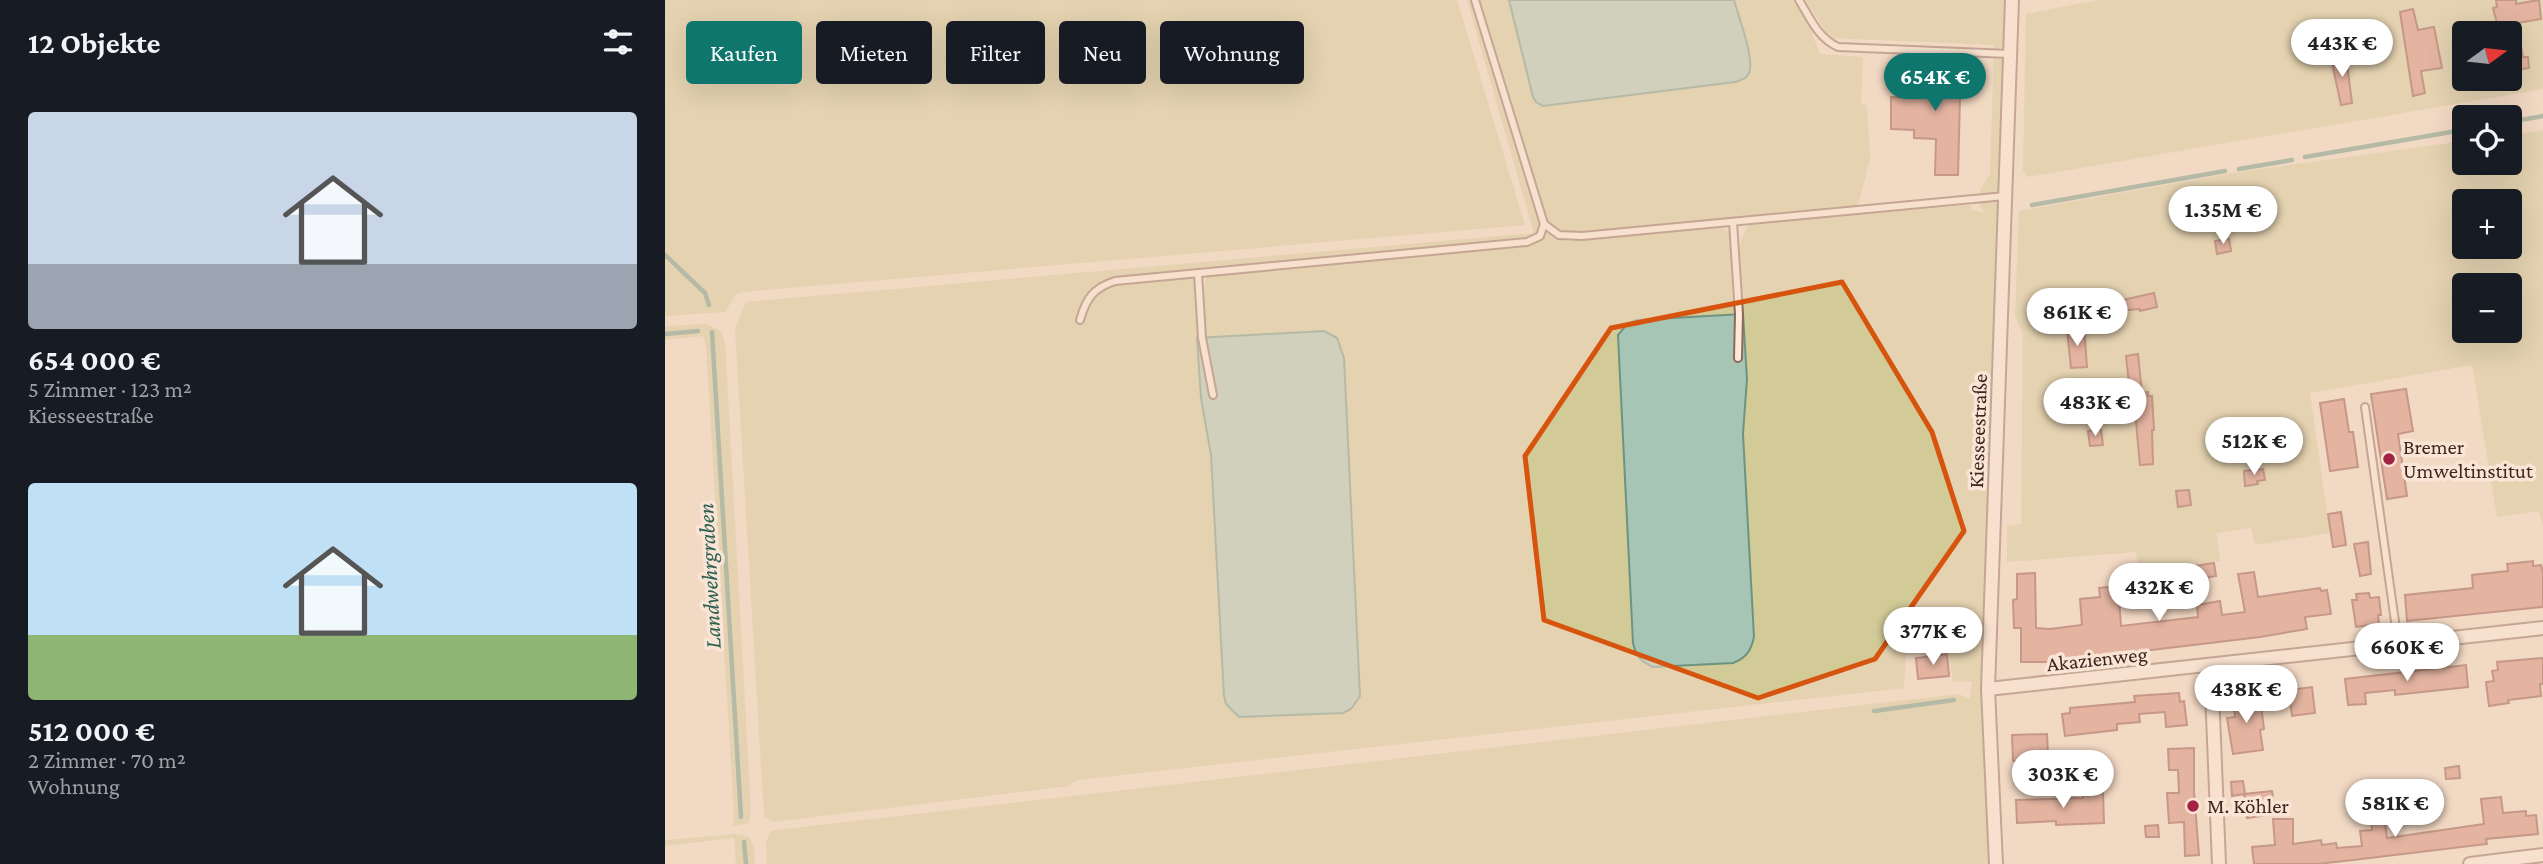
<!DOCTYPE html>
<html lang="de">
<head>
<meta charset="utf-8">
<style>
  :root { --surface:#171b24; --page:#20242c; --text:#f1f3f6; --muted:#9ea1a6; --accent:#0f766e }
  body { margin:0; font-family:"Crimson Pro",serif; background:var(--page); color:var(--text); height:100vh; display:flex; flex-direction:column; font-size:26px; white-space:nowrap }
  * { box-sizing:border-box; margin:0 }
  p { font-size:23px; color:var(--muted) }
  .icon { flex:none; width:38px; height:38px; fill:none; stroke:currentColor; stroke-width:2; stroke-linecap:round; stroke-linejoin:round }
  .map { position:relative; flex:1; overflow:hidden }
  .panel { display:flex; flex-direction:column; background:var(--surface); width:665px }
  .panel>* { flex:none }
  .top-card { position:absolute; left:21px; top:21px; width:665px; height:63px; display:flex; gap:14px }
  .needle { width:46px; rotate:75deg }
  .tools { position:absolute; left:1787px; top:21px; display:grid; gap:14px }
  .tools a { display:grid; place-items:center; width:70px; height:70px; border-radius:7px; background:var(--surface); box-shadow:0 7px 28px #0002; font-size:35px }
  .price { position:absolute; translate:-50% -60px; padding:0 16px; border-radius:24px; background:#fff; color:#222; font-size:23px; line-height:46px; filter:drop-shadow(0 2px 4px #0008) }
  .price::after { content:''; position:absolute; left:50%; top:42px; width:21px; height:16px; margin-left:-10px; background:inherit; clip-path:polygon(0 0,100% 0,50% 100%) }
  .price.on { background:var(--accent); color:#fff }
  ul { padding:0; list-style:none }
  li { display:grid; align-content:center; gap:14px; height:371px; padding:0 28px }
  li span { display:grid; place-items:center; height:217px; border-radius:7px; color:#555 }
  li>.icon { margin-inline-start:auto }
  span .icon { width:126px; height:126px; fill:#fffc; stroke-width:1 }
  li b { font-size:30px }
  h2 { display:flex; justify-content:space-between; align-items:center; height:84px; padding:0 28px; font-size:30px }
  .tag { padding:0 24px; border-radius:7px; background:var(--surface); box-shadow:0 7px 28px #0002; font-size:24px; line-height:63px }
  .tag.on { background:var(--accent); color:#fff }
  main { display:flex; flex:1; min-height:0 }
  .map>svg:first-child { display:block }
  .green { fill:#d2ca97; fill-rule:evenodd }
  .water { fill:#a7c5b4; stroke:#6c9480; stroke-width:2 }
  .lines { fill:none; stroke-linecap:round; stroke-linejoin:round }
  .stream { stroke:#6c9480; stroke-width:4.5 }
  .building { fill:#d38777; stroke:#90493c; stroke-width:2 }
  .lane-casing { stroke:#8f6859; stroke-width:10 }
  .street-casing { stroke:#8f6859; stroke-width:16 }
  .lane { stroke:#fce9d9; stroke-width:6 }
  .street { stroke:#fce9d9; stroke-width:12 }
  .marked { fill:none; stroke:#d7540e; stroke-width:5; stroke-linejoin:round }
  .poi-dot { fill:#a32344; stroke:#f9e5d5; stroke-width:2.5 }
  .labels { text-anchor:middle; stroke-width:7; stroke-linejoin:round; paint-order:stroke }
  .street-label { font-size:21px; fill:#3e251e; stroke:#f9e5d5 }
  .poi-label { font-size:21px; fill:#3e251e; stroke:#f9e5d5; text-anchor:start }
  .water-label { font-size:23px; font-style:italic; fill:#2c5f4f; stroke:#f9e5d5 }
</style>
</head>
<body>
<main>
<section class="panel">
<h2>12 Objekte<svg class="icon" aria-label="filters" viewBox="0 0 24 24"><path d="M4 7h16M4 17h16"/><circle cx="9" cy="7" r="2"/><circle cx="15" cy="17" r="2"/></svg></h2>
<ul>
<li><span style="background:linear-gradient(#c9d6e8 70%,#9aa5b1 0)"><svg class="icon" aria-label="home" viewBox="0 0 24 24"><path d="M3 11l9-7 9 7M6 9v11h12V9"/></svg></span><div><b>654 000 €</b><p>5 Zimmer · 123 m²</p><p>Kiesseestraße</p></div></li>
<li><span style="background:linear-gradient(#bfe0f5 70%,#8fb573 0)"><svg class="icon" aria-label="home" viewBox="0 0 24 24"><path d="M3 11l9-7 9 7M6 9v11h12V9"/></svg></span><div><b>512 000 €</b><p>2 Zimmer · 70 m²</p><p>Wohnung</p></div></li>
</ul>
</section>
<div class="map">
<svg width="1878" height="864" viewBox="0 0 1878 864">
  <rect width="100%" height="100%" fill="#f2d9c4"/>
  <g class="green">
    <path d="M 0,0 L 792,0 L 860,225 L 78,292 L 71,294 L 60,312 L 0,316 Z"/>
    <path d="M 802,0 L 807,0 L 875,225 L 870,235 L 862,240 L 444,278 C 424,286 418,298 413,318 L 438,288 L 447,284 L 530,276 L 532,338 L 540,338 L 538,289 L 542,276 L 865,246 L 877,239 L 881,231 L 893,239 L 904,241 L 1053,225 L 1064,233 L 1071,314 L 1078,314 C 1078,286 1065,245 1086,223 L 1306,205 L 1306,210 L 1321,213 L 1315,206 L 1315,190 L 1325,174 L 1329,45 L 1165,38 L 1140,0 L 1343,0 L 1336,219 L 1316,677 L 1324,864 L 102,864 L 101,842 L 105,832 L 112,830 L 1294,694 L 1305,699 L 1307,681 L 1288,682 L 1283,646 L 1241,650 L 1239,688 L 412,780 L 404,786 L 108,822 L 99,816 L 70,329 L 81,302 L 869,233 Z"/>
    <path d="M 814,0 L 1130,0 L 1141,18 L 1155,54 L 1198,57 L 1196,104 L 1202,105 L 1205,159 L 1193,206 L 915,233 C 898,234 885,230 878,213 Z"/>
    <path d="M 1434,0 L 1878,0 L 1878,89 L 1363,177 L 1358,171 L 1361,14 ZM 1799,33 L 1844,33 L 1844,79 L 1799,79 Z"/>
    <path d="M 1878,130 L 1878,526 L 1874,511 L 1832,517 L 1807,365 L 1645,393 L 1665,533 L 1590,545 L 1586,528 L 1551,533 L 1555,561 L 1518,566 L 1520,581 L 1476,588 L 1471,552 L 1342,562 L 1342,526 L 1356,524 L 1358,334 L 1350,317 L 1354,211 L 1573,172 L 1799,141 L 1799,163 L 1844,163 L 1845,135 ZM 1799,201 L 1844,201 L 1844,247 L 1799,247 ZM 1799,285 L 1844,285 L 1844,331 L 1799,331 Z"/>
    <path d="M 42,324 L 56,331 L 60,342 L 86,811 L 84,823 L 68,826 L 69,815 L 41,345 L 38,336 L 0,340 L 0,326 Z"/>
    <path d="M 71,834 L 84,837 L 89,847 L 90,864 L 71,864 L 69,838 L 0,846 L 0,840 Z"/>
  </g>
  <g class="water">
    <path d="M 844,0 L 1069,0 C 1073,15 1090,60 1084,73 C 1082,79 1076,80 1070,82 L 878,106 L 871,102 L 868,97 Z"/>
    <path d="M 1078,314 L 1082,379 L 1078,434 L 1089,637 C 1086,651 1081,658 1068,663 L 988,667 C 975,661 971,656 968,643 L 953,335 L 962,324 L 971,320 Z"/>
    <path d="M 659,331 L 672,338 L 679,358 L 695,696 L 686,709 L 678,713 L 574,717 L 561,704 L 559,696 L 546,455 L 536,398 L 532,338 Z"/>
  </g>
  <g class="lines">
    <g class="stream">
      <path d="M 1844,122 L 1878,116"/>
      <path d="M 1640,157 L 1792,131"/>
      <path d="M 1574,169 L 1627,160"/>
      <path d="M 1367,205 L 1560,171"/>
      <path d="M 0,255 L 40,293 L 44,305"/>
      <path d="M 47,332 L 76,817"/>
      <path d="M 0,334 L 33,331"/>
      <path d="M 1209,711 L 1289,700"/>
      <path d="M 79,842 L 81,864"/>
    </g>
  </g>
  <g class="building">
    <path d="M 1831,0 L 1851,0 L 1851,4 L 1874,0 L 1876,19 L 1853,23 L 1852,25 L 1858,57 L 1863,57 L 1864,68 L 1852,70 L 1851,62 L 1844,63 L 1844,27 L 1833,27 L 1828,8 L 1832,7 Z"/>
    <path d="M 1748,9 L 1753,30 L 1769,27 L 1777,68 L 1756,71 L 1760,93 L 1748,96 L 1735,12 Z"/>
    <path d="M 1681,56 L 1687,103 L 1676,105 L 1666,58 Z"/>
    <path d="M 1264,58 L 1296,58 L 1293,175 L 1270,175 L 1271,139 L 1249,138 L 1249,130 L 1226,129 L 1226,97 L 1264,98 Z"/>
    <path d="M 1564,239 L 1566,251 L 1552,254 L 1550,241 Z"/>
    <path d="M 1489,293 L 1492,307 L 1475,311 L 1475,309 L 1441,312 L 1440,304 Z"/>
    <path d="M 1419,327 L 1422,367 L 1406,368 L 1402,329 Z"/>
    <path d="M 1473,354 L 1477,393 L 1483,392 L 1483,396 L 1487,396 L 1489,430 L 1487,430 L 1488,464 L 1475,465 L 1470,411 L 1467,411 L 1461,356 Z"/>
    <path d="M 1741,389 L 1748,431 L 1733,434 L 1742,496 L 1722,499 L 1706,394 Z"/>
    <path d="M 1679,399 L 1684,432 L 1688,432 L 1693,467 L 1665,471 L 1655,403 Z"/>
    <path d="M 1430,430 L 1436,430 L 1438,445 L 1425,446 L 1423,431 Z"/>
    <path d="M 1598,469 L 1600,480 L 1592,481 L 1593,484 L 1580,486 L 1579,471 Z"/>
    <path d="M 1524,490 L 1526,505 L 1513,507 L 1511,491 Z"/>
    <path d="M 1676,512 L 1681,545 L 1668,547 L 1663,514 Z"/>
    <path d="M 1703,542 L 1706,574 L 1695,576 L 1689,544 Z"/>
    <path d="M 1868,561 L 1868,566 L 1876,565 L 1878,572 L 1878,607 L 1742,621 L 1740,595 L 1808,588 L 1807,575 L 1843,571 L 1842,564 Z"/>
    <path d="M 1549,563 L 1551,576 L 1493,586 L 1491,572 Z"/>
    <path d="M 1589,572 L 1593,597 L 1655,588 L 1656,591 L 1662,590 L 1666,614 L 1640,617 L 1642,629 L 1595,637 L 1386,662 L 1356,662 L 1356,628 L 1349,628 L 1348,600 L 1352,599 L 1352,574 L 1370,573 L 1371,628 L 1385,629 L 1417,625 L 1415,599 L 1435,597 L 1434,588 L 1453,586 L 1456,626 L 1533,617 L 1532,605 L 1555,601 L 1557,615 L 1580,612 L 1573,574 Z"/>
    <path d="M 1704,593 L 1705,598 L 1714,597 L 1716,615 L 1713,615 L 1714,624 L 1691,627 L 1687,600 L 1692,600 L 1691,594 Z"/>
    <path d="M 1282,654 L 1284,676 L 1253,679 L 1251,658 Z"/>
    <path d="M 1878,658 L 1878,684 L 1875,684 L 1876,696 L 1843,700 L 1844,703 L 1824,706 L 1821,682 L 1829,681 L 1827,671 L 1833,670 L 1832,662 Z"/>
    <path d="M 1801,665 L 1803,687 L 1730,695 L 1730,690 L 1700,693 L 1701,704 L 1683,705 L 1680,679 Z"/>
    <path d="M 1647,687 L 1650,713 L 1627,716 L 1624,690 Z"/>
    <path d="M 1514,693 L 1515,702 L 1519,701 L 1522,725 L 1501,727 L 1500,712 L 1474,714 L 1475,722 L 1452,724 L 1452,730 L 1400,736 L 1397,714 L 1405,713 L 1405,708 L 1470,702 L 1469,696 Z"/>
    <path d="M 1595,696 L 1599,729 L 1595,730 L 1598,750 L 1568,754 L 1562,718 L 1570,717 L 1568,699 Z"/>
    <path d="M 1382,734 L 1384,773 L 1370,773 L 1369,760 L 1348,761 L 1347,735 Z"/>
    <path d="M 1529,748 L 1529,792 L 1534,855 L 1520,856 L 1519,822 L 1504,823 L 1502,793 L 1514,793 L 1513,770 L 1504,770 L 1503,749 Z"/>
    <path d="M 1794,766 L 1795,778 L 1781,779 L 1780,768 Z"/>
    <path d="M 1578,781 L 1580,794 L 1567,796 L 1566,782 Z"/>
    <path d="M 1607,791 L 1610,814 L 1582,818 L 1579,794 Z"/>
    <path d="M 1438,792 L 1439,823 L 1391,825 L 1391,821 L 1352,823 L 1351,800 L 1418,798 L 1418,793 Z"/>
    <path d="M 1836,797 L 1838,813 L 1861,811 L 1861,816 L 1871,815 L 1873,834 L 1821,839 L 1822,844 L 1688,860 L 1652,864 L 1589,864 L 1587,847 L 1610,845 L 1608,819 L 1628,819 L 1628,844 L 1656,840 L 1657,845 L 1671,843 L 1672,848 L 1697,846 L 1695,831 L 1707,830 L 1706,817 L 1719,816 L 1722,838 L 1819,824 L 1816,799 Z"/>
    <path d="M 1493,825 L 1494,837 L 1481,837 L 1480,826 Z"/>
  </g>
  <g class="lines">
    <g class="lane-casing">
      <g id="lane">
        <path d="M 810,0 L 879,224 L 894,235 L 917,236 L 1340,196"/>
        <path d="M 1134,0 C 1145,18 1153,38 1173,47 L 1345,54"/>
        <path d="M 1068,222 L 1074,314 L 1073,358"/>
        <path d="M 533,273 L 537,338 L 548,395"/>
        <path d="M 415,320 C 421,299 428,288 450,281 L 862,242 L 875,236 L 879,224"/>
        <path d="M 1700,407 L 1733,643"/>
      </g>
    </g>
    <g class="street-casing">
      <g id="street">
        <path d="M 1546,666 L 1554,864"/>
        <path d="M 1323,689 L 1878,628"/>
        <path d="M 1331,864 L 1323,689 L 1347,0"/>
        <path d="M 1805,864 L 1878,855"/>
      </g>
    </g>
    <use href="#lane" class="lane"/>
    <use href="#street" class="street"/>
  </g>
  <path d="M0 0H1878V864H0ZM 1177,282 L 1267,432 L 1299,531 L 1210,659 L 1093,698 L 879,620 L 860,456 L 946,328 Z" fill="#f2d9c4" fill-opacity=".55" fill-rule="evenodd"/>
  <path class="marked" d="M 1177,282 L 1267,432 L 1299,531 L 1210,659 L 1093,698 L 879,620 L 860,456 L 946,328 Z"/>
  <g class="poi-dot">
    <circle cx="1724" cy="459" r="7"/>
    <circle cx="1528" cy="806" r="7"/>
  </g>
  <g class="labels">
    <g class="street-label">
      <text transform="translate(1313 431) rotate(-88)" y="7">Kiesseestraße</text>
      <text transform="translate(1432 659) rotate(-6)" y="7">Akazienweg</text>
    </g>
    <g class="poi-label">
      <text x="1738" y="454">Bremer<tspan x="1738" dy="24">Umweltinstitut</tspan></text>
      <text x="1542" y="813">M. Köhler</text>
    </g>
    <g class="water-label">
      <text transform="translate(44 576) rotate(-93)" y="8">Landwehrgraben</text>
    </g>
  </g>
</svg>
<div class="tools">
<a><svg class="needle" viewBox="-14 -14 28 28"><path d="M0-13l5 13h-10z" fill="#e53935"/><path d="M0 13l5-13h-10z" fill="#9ea1a6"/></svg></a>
<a><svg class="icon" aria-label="locate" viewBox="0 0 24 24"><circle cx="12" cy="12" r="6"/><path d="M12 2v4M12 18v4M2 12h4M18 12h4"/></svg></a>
<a>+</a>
<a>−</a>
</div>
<b class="price" style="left:1677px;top:79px">443K €</b>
<b class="price on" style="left:1270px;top:113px">654K €</b>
<b class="price" style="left:1558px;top:246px">1.35M €</b>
<b class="price" style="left:1412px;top:348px">861K €</b>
<b class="price" style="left:1430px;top:438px">483K €</b>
<b class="price" style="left:1589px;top:477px">512K €</b>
<b class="price" style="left:1494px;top:623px">432K €</b>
<b class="price" style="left:1268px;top:667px">377K €</b>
<b class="price" style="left:1742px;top:683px">660K €</b>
<b class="price" style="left:1581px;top:725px">438K €</b>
<b class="price" style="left:1398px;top:810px">303K €</b>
<b class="price" style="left:1730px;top:839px">581K €</b>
<div class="top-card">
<a class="tag on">Kaufen</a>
<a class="tag">Mieten</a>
<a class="tag">Filter</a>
<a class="tag">Neu</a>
<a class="tag">Wohnung</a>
</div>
</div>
</main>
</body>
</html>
